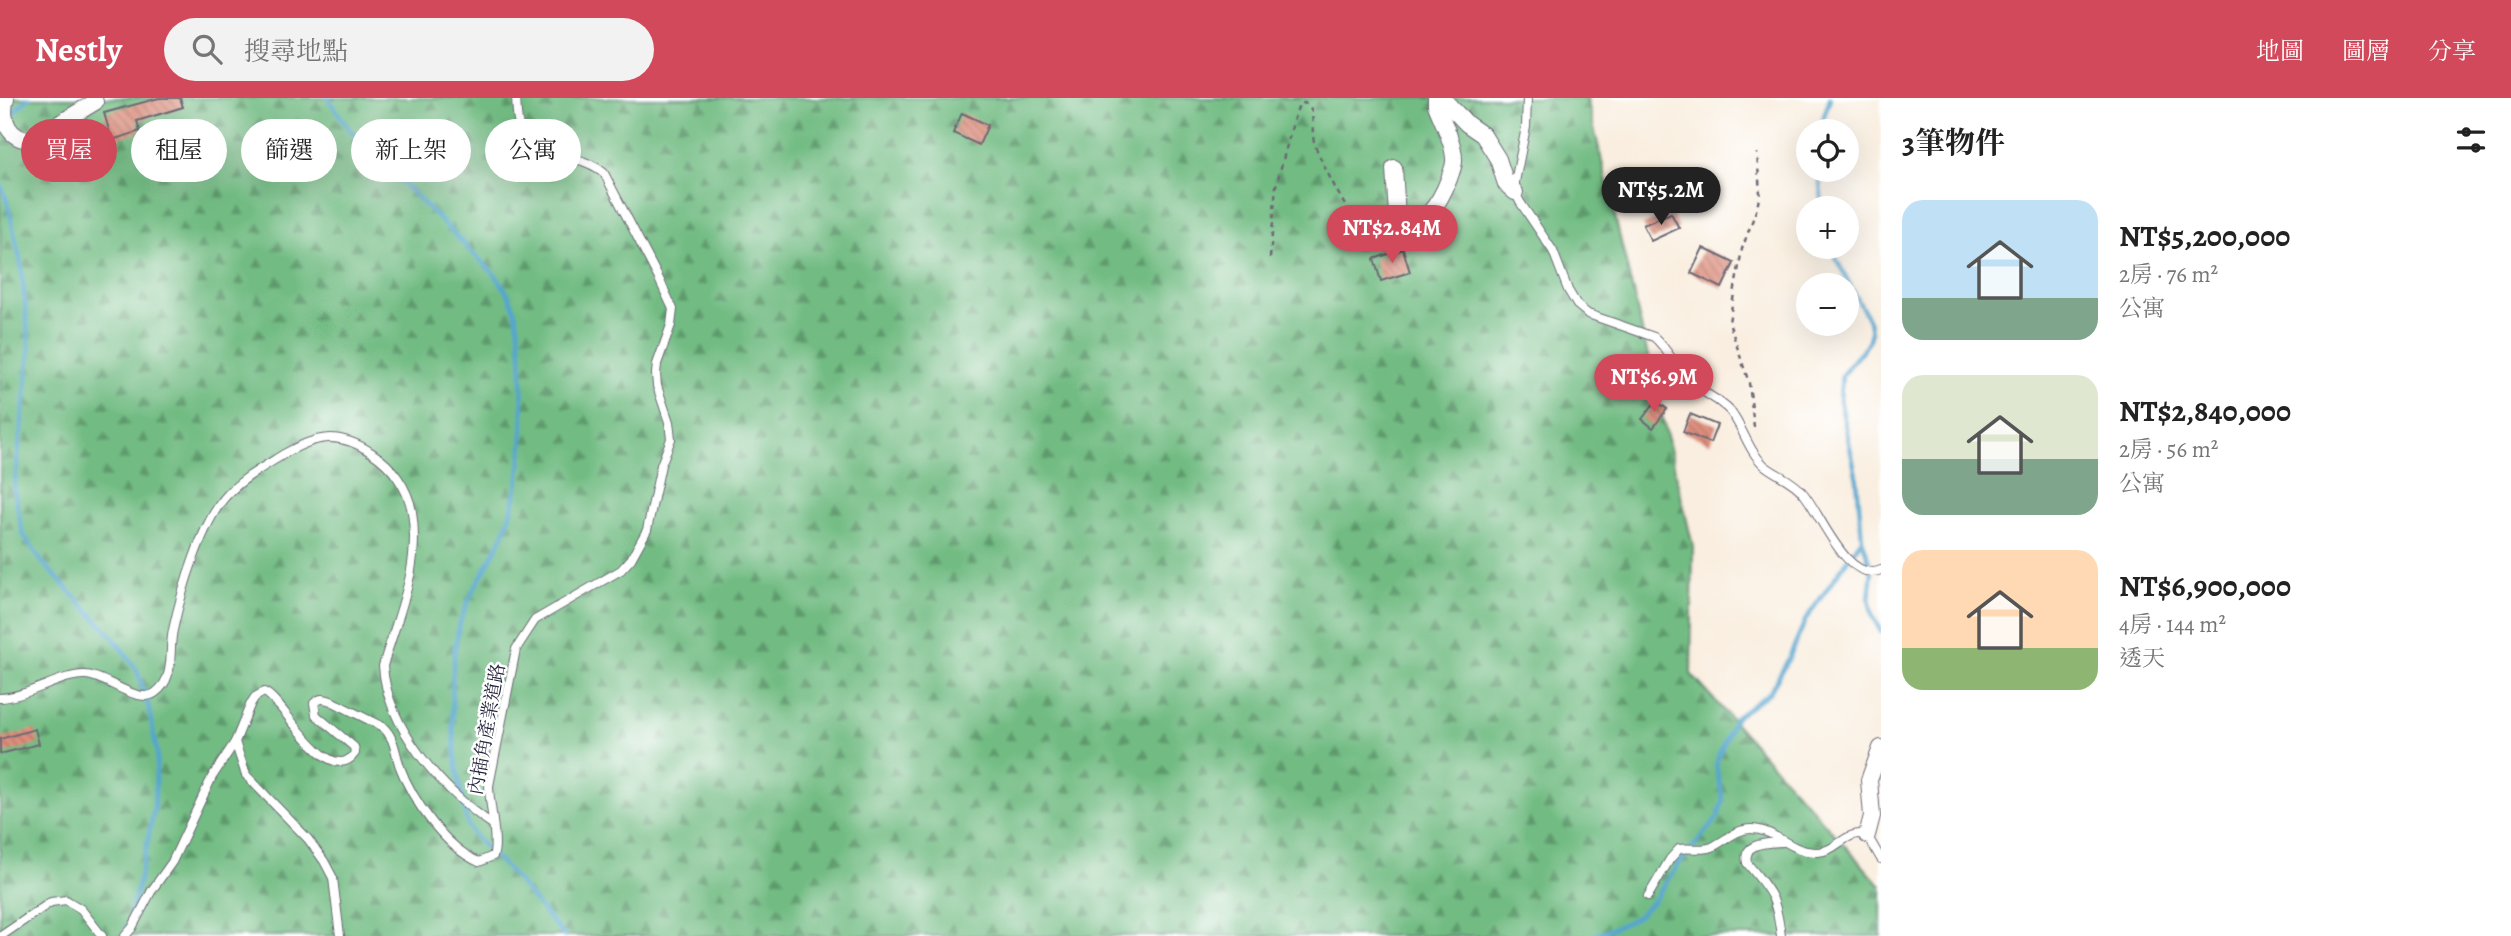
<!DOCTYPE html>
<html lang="zh-TW">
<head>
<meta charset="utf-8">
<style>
  :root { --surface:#fff; --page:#f2f2f2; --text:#222; --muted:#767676; --accent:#d1495b }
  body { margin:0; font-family:Alegreya,"Noto Serif TC",serif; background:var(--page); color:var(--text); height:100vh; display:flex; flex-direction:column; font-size:26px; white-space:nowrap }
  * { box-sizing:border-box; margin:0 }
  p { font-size:23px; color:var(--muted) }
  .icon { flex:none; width:38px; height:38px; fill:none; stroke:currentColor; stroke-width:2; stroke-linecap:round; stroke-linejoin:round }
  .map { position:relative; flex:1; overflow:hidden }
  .details { display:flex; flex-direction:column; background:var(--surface); width:630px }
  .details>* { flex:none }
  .top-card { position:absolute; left:21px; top:21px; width:665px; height:63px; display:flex; gap:14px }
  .tools { position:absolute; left:1796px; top:21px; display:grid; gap:14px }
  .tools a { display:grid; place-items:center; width:63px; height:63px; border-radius:50%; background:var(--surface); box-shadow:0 7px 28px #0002; font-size:35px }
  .price { position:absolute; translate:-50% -60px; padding:0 16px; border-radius:24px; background:var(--accent); color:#fff; font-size:23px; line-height:46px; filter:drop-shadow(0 2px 4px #0008) }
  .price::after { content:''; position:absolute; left:50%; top:42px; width:21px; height:16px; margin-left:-10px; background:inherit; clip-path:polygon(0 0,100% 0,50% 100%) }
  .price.current { background:#222; color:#fff }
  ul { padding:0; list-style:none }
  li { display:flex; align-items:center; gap:21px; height:175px; padding:0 21px }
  li span { display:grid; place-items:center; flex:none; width:196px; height:140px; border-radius:21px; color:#555 }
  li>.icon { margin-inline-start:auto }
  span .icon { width:84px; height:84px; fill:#fffc; stroke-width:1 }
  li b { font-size:30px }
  h2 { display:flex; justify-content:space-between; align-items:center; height:84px; padding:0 21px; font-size:30px }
  .pill { padding:0 24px; border-radius:32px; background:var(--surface); box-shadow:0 7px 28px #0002; font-size:24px; line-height:63px }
  .pill.current { background:var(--accent); color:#fff }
  header { display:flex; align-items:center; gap:42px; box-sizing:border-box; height:98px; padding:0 35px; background:var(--accent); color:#fff }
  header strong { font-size:33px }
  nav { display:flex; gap:38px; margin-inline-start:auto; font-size:24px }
  .search { width:490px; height:63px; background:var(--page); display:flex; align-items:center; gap:18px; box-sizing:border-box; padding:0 24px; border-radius:38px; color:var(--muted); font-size:26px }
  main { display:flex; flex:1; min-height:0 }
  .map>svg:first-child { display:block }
  .forest { fill:url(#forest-firs); stroke:#4a6f5f; stroke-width:2 }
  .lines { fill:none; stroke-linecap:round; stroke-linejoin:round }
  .stream { stroke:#54a5ce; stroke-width:4.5 }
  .building { fill:url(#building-back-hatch) }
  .lane-casing { stroke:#6d6974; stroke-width:10 }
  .street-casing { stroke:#6d6974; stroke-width:18 }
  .path { stroke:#6d6974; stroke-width:2.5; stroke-dasharray:5 5; stroke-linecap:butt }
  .lane { stroke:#fff; stroke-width:8 }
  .street { stroke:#fff; stroke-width:16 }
  .labels { text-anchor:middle; stroke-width:5; stroke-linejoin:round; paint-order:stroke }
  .street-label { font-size:19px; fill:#22223b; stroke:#fff }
</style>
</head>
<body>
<header>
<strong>Nestly</strong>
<div class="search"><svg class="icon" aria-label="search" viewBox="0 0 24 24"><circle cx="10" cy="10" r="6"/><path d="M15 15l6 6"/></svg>搜尋地點</div>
<nav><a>地圖</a><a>圖層</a><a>分享</a></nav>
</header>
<main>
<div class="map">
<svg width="1881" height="838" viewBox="0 0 1881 838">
  <defs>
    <pattern id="forest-firs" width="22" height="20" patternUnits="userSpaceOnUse" patternTransform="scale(1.75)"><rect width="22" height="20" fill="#72bc83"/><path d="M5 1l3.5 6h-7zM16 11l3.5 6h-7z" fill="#5d986c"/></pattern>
    <pattern id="building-back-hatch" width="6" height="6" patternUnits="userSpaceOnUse" patternTransform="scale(1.75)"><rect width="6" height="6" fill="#de8e7d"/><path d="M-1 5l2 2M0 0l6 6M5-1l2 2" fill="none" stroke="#b47468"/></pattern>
  </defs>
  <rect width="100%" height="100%" fill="#fff"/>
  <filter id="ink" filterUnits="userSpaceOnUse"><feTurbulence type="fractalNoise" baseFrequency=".0143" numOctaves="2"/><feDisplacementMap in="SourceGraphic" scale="14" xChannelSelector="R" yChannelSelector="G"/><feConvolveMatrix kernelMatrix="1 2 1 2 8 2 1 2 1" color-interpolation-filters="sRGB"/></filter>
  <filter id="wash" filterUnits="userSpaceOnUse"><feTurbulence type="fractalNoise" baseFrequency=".00686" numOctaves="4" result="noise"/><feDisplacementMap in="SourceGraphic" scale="28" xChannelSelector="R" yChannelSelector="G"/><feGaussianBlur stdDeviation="1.57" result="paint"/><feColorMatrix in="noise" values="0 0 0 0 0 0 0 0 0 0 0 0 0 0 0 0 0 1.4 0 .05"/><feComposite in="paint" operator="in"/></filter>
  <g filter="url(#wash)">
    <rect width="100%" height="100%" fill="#f9eedf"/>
    <path class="forest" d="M 0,0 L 1587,0 L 1693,448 L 1691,576 L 1881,788 L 1881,838 L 0,838 Z"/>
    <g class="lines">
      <g class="stream">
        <path d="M 328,0 L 349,31 L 497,179 C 505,191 513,202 516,217 C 521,237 521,259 522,280 C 524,329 524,380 507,427 C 494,463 466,495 458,533 C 446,592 454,670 468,728 L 477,741 L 509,773 L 564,838"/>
        <path d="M 8,19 L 29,0"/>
        <path d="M 1819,33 L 1830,0"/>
        <path d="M 1818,72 L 1823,110"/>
        <path d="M 0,85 L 7,103 L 21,165 L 30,254 L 14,392 L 23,436 L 42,464 L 114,540 L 137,572 L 149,610 L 157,656 L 154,711 L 143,766 L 126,834"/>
        <path d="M 1830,149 L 1869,223 L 1871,234 L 1868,245 L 1842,277 L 1840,302 L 1857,382 L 1862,441 L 1872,472 L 1869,501 L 1873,519 L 1881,534"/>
        <path d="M 1592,838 L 1623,826 L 1638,818 L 1653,803 L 1678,767 L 1718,719 L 1723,702 L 1716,668 L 1719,656 L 1735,620 L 1770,594 L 1789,560 L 1806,521 L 1862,441"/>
      </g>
    </g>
    <g id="blocks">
      <g class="building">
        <path d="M 159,0 L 180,0 L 183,9 L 137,23 L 140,33 L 112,42 L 104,15 Z"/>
        <path d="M 962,15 L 988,27 L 979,47 L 953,35 Z"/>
        <path d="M 1671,115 L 1679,130 L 1651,143 L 1643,127 Z"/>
        <path d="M 1703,150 L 1734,165 L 1722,190 L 1691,175 Z"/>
        <path d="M 1403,151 L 1410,174 L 1381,183 L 1374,161 Z"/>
        <path d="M 1656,303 L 1667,311 L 1653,330 L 1642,321 Z"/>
        <path d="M 1690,316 L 1717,327 L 1710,345 L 1683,334 Z"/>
        <path d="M 35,631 L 39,646 L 0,656 L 0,641 Z"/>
      </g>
    </g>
  </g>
  <g filter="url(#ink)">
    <use href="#blocks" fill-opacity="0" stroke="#6d6974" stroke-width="2"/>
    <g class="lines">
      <g class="lane-casing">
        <g id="lane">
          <path d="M 1527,0 L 1526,29 L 1515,84 L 1515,94 L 1520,104 L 1553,153 L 1568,192 L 1577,207 L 1588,216 L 1654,239 C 1669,252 1676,271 1691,285 C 1703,295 1719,301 1730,313 C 1743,329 1748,353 1764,367 C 1776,377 1793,382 1803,395 C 1820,414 1847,487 1881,472"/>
          <path d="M 0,600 C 28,599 64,575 86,577 C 106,578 138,607 155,595 C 176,580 168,554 173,532 C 181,495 202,422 228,396 C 243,380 265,368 284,356 C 317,337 339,333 372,355 C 392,368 408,390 412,414 C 421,470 398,516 383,568 C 387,630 442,692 492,726"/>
          <path d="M 235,644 L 246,677 L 308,741 L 324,763 L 333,780 L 340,838"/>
          <path d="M 1648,798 L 1670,761 L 1679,751 C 1690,749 1701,753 1712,749 C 1725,743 1736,731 1751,731 C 1776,731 1792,756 1818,754 C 1838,753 1846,731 1867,737 L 1881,761"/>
          <path d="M 1,838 L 51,804 L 66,802 L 81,811 L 102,838"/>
          <path d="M 125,838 L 132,830 L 152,792 L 172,764 L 212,679 L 235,644 L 251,605 L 255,599 L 264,594 C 282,600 329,693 355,655 L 354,649 L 316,617 L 314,605 C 320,600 323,600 331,603 L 383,629 C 395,640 395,655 400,669 C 412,702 446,750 479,764 L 493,758 C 499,745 489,706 489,688 L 516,551 L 535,522 L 621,472 L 631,461 L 647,432 L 661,367 L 671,341 L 669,324 L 657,288 L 656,276 L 657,266 L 671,227 L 673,211 L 659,181 L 604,75 C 583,56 533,56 521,33 C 516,24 517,10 516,0"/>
          <path d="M 1781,838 C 1776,799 1772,795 1747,765 C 1742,744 1768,745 1782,744"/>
        </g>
      </g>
      <g class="street-casing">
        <g id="street">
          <path d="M 6,0 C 0,22 9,42 32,42 L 95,4"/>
          <path d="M 1442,0 L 1467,26 L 1483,37 L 1498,61 L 1506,86 L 1515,94"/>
          <path d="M 1394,70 L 1398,134 C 1426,125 1439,107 1449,81 C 1451,74 1455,67 1454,60 C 1453,42 1442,23 1436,7 L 1436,0"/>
          <path d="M 1867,737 L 1872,718 L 1869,682 L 1881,650"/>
        </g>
      </g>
      <g class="path">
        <path d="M 1270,160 L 1276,88 L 1295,17 L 1299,7 L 1304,5 L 1309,7 C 1315,18 1311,31 1314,44 C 1317,57 1354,128 1364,135 C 1370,140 1377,139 1385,139"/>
        <path d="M 1754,329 L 1749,285 L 1729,224 L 1742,151 L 1757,110 L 1760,95 L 1757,55"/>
      </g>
      <use href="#lane" class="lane"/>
      <use href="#street" class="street"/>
    </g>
  </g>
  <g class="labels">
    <g class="street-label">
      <text transform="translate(486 631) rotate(-80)" y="7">內插角產業道路</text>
    </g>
  </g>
</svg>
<div class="tools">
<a><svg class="icon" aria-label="locate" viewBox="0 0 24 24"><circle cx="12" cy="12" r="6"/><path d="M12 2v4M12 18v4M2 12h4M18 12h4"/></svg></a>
<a>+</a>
<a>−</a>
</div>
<b class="price current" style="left:1661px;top:129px">NT$5.2M</b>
<b class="price" style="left:1392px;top:167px">NT$2.84M</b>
<b class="price" style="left:1654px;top:316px">NT$6.9M</b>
<div class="top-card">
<a class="pill current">買屋</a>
<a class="pill">租屋</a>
<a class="pill">篩選</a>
<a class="pill">新上架</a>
<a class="pill">公寓</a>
</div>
</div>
<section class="details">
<h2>3筆物件<svg class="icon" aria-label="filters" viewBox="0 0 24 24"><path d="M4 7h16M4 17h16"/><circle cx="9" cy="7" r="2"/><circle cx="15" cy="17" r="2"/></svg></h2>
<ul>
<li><span style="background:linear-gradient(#bfe0f5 70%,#7fa58c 0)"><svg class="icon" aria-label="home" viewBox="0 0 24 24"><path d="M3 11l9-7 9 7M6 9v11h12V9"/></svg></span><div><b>NT$5,200,000</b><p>2房 · 76 m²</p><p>公寓</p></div></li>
<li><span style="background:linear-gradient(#dfe7d0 60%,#7fa58c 0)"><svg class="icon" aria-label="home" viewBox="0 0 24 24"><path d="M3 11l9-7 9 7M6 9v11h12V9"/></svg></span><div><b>NT$2,840,000</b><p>2房 · 56 m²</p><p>公寓</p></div></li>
<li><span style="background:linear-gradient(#ffd9b3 70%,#8fb573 0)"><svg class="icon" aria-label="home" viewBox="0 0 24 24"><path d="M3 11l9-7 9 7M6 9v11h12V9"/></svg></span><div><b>NT$6,900,000</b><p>4房 · 144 m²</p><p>透天</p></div></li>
</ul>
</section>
</main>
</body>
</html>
